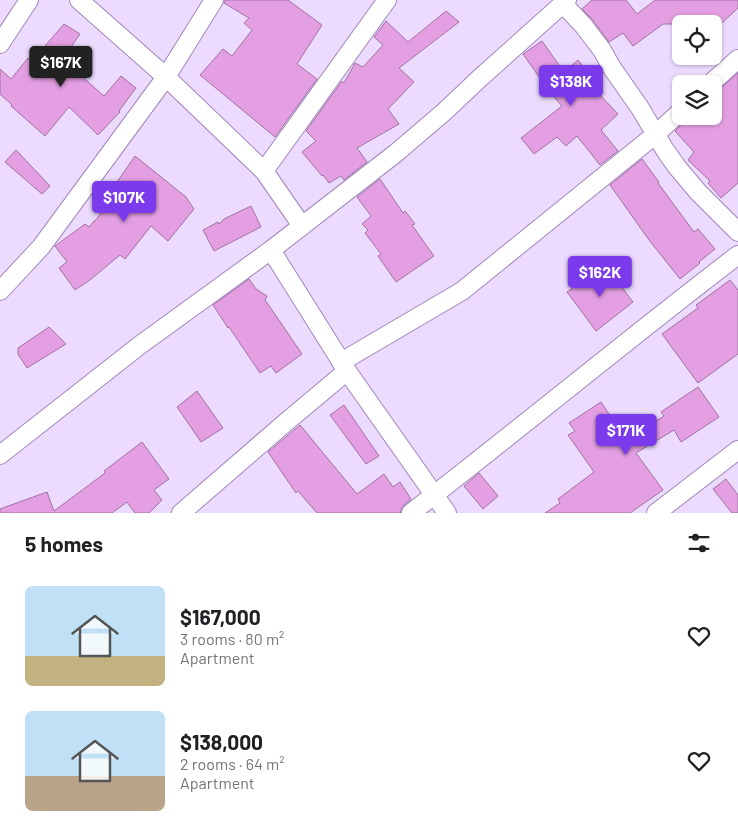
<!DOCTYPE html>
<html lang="en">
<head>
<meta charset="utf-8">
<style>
  :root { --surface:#fff; --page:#f6f6f6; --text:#202124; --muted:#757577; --accent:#7c3aed }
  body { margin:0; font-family:Barlow,sans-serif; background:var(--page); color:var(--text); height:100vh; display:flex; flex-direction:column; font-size:19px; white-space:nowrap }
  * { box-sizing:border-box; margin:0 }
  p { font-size:16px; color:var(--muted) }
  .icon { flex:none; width:28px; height:28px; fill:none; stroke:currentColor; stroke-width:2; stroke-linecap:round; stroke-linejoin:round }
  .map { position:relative; height:513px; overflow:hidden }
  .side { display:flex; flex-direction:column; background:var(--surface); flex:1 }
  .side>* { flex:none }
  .tools { position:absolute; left:672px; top:15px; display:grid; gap:10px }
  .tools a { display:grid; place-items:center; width:50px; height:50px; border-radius:8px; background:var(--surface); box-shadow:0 1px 4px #0004; font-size:25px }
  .price { position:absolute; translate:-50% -42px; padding:0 11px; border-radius:5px; background:var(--accent); color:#fff; font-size:16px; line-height:32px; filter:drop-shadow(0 1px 2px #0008) }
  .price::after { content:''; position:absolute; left:50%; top:30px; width:15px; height:11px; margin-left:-8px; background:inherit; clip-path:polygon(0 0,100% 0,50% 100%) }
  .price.current { background:#222; color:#fff }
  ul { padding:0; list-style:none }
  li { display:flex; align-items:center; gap:15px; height:125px; padding:0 25px }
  li span { display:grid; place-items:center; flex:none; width:140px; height:100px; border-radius:8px; color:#555 }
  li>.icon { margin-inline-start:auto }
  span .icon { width:60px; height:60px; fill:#fffc; stroke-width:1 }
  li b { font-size:21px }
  h2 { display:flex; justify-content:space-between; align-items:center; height:60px; padding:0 25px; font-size:21px }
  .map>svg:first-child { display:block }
  .building { fill:#e49fe3; stroke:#a073a0 }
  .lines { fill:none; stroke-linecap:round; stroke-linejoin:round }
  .minor-casing { stroke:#a186bc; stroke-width:20 }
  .minor { stroke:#fff; stroke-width:18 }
</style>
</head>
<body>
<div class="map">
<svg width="738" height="513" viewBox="0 0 738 513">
  <rect width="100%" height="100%" fill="#ecdbff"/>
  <g class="building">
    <path d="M 225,0 L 288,0 L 322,25 L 297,64 L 317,79 L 275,137 L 200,75 L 223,49 L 232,56 L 252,30 L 244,23 L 249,18 L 224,3 Z"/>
    <path d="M 592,0 L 626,0 L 637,14 L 655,0 L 738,0 L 738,8 L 721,24 L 663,24 L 633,46 L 623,33 L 609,42 L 591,18 L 582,9 Z"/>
    <path d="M 446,11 L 459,22 L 399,68 L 414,82 L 388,109 L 399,124 L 357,148 L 367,162 L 344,180 L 341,176 L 329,183 L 323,175 L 322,176 L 302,152 L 316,141 L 306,131 L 342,81 L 344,83 L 355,63 L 363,67 L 383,45 L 374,37 L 386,21 L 408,42 Z"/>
    <path d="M 64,24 L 80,34 L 69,50 L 77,54 L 74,60 L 84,67 L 79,74 L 104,96 L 121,76 L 136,88 L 119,111 L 120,112 L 98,135 L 69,107 L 45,136 L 11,106 L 12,105 L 0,94 L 0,69 L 11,79 L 28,58 L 32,61 Z"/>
    <path d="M 542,41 L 564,72 L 578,60 L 603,91 L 599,94 L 618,114 L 601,130 L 618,151 L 600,165 L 577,136 L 566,146 L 557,137 L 534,154 L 521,138 L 562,106 L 549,91 L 523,54 Z"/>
    <path d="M 738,73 L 738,183 L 721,198 L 708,183 L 710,181 L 688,160 L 694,152 L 675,131 L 690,116 L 714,116 L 714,94 Z"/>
    <path d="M 16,150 L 50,186 L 42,194 L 5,162 Z"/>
    <path d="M 135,156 L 186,197 L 194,209 L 168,241 L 151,226 L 125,259 L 120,255 L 90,280 L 75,290 L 59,268 L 67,262 L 55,246 L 85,224 L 89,227 L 94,221 L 95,221 L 115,195 L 110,192 Z"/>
    <path d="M 642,159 L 659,182 L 658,183 L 694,232 L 698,229 L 715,249 L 699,262 L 700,263 L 680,279 L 649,240 L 610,185 Z"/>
    <path d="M 380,179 L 403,213 L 405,211 L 415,224 L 412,225 L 434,256 L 396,282 L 378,256 L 381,254 L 365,233 L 368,230 L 362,224 L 371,216 L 357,197 Z"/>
    <path d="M 251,206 L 261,227 L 214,251 L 203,230 L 218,222 L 219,224 L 224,219 Z"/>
    <path d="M 605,265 L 633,302 L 596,331 L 567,292 Z"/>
    <path d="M 249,279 L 256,289 L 267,296 L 265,300 L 270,307 L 302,354 L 276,373 L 271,366 L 260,373 L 229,327 L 228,328 L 213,305 Z"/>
    <path d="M 730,280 L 738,290 L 738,354 L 698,383 L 662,334 L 698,308 L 696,305 Z"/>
    <path d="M 49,327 L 66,344 L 27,368 L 18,354 L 18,348 Z"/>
    <path d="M 698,387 L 719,417 L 681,442 L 674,430 L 636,453 L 663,490 L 630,513 L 545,513 L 560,503 L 558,499 L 594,472 L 568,435 L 575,431 L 569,423 L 601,402 L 626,440 L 664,416 L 661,412 Z"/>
    <path d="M 197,391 L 223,428 L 201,442 L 177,407 Z"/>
    <path d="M 344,405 L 379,456 L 366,464 L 330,415 Z"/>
    <path d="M 300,425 L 357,494 L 384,474 L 393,487 L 400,482 L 411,499 L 404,505 L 401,509 L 401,513 L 317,513 L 298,491 L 296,493 L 268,452 Z"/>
    <path d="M 142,442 L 169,479 L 154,490 L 162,500 L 149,513 L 135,513 L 127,502 L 112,513 L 0,513 L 0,509 L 47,492 L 54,511 L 105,473 L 104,471 Z"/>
    <path d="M 479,473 L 498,496 L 483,509 L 464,486 Z"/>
    <path d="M 726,479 L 738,495 L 738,513 L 732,513 L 713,489 Z"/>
  </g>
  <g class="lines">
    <g class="minor-casing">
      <g id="minor">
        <path d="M 79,0 L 166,77 L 264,171 L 302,226"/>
        <path d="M 563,4 L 583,25 L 602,50 L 612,68 L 640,108 L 665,150 L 677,167 L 698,192 L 738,232"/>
        <path d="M 0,44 L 29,0"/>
        <path d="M 710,84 L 738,59"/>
        <path d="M 264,171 L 387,0"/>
        <path d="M 271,250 L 347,371 L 447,513"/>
        <path d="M 0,291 L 41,247 L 166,77 L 214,0"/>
        <path d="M 341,362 L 462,291 L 656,134 L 681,111"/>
        <path d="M 0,455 L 140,345 L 271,250 L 396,153 L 444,112 L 480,78 L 567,0"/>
        <path d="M 181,513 L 285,423 L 347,371"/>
        <path d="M 411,513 C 521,428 628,339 738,255"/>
        <path d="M 656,513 L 738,450"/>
      </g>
    </g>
    <use href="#minor" class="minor"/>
  </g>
</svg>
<div class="tools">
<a><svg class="icon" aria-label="locate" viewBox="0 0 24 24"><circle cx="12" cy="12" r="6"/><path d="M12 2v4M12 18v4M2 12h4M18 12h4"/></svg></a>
<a><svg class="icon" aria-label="layers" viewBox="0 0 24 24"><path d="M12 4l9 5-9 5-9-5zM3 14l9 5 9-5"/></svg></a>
</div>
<b class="price current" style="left:61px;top:88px">$167K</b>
<b class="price" style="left:571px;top:107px">$138K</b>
<b class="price" style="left:124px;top:223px">$107K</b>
<b class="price" style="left:600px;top:298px">$162K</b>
<b class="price" style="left:626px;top:456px">$171K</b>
</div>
<section class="side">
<h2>5 homes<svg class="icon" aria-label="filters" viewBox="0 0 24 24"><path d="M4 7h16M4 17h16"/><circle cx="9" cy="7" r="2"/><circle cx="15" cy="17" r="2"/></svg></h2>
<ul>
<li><span style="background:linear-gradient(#bfe0f5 70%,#c2b280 0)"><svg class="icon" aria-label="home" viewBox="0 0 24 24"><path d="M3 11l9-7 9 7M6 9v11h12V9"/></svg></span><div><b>$167,000</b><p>3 rooms · 80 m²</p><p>Apartment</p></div><svg class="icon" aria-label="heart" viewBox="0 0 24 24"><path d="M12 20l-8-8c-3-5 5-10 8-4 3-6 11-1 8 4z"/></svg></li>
<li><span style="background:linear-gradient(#bfe0f5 65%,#b9a48a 0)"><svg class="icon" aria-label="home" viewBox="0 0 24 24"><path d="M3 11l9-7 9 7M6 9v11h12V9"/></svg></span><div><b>$138,000</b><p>2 rooms · 64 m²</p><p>Apartment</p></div><svg class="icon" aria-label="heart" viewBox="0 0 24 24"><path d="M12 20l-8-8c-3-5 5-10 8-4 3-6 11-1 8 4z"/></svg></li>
</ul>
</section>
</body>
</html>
